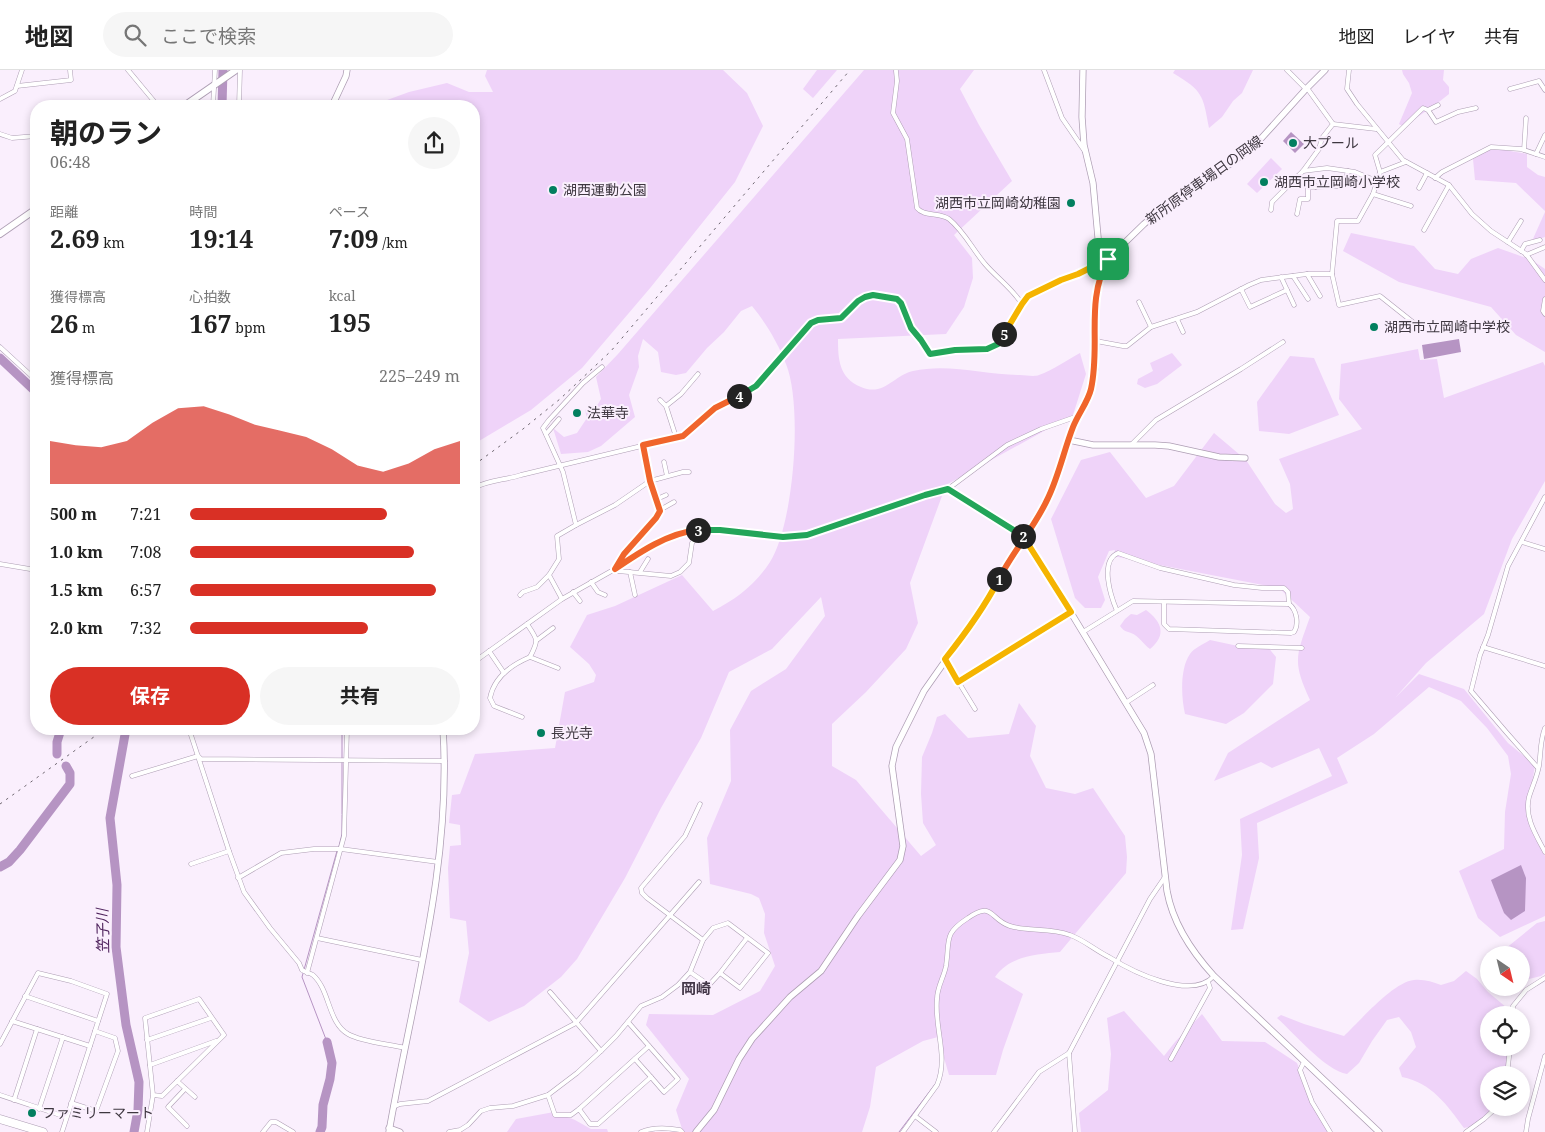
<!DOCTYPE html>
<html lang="ja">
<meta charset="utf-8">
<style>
:root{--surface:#fff;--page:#f6f6f6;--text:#222;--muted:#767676;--line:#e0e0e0;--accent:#d93025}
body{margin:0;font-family:"Noto Serif","Noto Sans JP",serif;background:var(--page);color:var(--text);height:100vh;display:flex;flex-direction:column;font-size:19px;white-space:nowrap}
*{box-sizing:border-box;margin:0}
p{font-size:16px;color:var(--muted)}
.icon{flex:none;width:28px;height:28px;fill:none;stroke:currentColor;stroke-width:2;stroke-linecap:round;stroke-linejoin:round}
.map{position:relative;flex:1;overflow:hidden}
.details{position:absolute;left:30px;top:30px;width:450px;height:635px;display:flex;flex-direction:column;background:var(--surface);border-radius:20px;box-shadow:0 2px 8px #0003}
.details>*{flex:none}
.needle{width:32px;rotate:145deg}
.fabs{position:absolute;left:1480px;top:876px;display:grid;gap:10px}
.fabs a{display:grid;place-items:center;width:50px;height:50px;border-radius:50%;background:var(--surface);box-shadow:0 2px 8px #0003;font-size:25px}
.pin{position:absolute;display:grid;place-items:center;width:42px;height:42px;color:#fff;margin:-21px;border-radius:10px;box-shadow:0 2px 8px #0006}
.km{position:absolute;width:25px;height:25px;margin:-12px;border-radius:50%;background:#222;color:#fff;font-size:14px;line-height:25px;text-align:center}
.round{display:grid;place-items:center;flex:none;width:52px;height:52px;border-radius:26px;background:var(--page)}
.overview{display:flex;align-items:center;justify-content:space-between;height:85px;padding:0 20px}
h1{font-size:28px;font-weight:700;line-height:38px}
.stats{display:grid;grid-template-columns:repeat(3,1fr);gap:8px;height:85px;padding:5px 20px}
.stats div{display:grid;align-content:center}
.stats b{font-size:25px;font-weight:700}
.stats small{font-size:14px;font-weight:400}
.stats p{font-size:14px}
.chart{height:140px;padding:10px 20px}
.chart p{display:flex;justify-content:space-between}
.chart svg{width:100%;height:90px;margin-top:5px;fill:var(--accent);opacity:.7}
.action{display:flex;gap:10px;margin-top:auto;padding:10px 20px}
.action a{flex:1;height:58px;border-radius:30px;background:var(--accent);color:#fff;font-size:20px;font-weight:700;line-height:58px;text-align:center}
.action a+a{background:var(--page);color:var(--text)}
ul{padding:0 20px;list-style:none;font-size:16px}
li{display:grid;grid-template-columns:80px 60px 1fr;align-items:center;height:38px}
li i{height:12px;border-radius:6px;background:var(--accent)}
header{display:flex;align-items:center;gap:30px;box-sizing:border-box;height:70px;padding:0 25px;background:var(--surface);border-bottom:1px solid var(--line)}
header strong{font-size:24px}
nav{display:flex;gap:28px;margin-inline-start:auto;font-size:18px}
.search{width:350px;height:45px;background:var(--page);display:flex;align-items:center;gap:12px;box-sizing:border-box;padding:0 18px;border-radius:28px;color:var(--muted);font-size:19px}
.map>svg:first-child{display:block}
.green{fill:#efd3f9}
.water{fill:#b694c3}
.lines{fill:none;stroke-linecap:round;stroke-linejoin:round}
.stream{stroke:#b694c3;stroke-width:1}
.river{stroke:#b694c3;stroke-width:9}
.street-casing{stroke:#ae9eb4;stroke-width:5}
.secondary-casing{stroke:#ae9eb4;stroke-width:7}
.primary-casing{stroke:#ae9eb4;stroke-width:8}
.highway-casing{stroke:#ae9eb4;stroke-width:9}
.street{stroke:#fff;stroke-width:4}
.secondary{stroke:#fff;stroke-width:5.5}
.primary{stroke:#fff;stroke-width:6}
.highway{stroke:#fff;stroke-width:8}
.rail{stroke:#706872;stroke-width:1;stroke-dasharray:2.5 5;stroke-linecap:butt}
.split-1-casing{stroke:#fff;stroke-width:10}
.split-2-casing{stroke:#fff;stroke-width:10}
.split-3-casing{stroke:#fff;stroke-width:10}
.split-4-casing{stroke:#fff;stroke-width:10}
.split-5-casing{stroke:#fff;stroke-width:10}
.split-6-casing{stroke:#fff;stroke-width:10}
.split-1{stroke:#f0652b;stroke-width:6}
.split-2{stroke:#f5b400;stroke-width:6}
.split-3{stroke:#22a559;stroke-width:6}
.split-4{stroke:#f0652b;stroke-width:6}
.split-5{stroke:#22a559;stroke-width:6}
.split-6{stroke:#f5b400;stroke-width:6}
.poi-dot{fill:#027f5f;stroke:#faeffd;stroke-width:2}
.labels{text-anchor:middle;stroke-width:4;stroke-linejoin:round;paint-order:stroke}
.poi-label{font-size:14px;fill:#3e3740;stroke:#faeffd;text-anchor:start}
.street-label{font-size:14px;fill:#3e3740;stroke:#faeffd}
.water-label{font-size:15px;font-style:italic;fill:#50245e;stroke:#faeffd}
.neighbourhood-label{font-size:15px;font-weight:bold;fill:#423547;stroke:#faeffd}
</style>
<header>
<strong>地図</strong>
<div class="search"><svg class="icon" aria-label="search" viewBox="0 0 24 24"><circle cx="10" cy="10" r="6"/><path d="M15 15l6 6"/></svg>ここで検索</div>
<nav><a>地図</a><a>レイヤ</a><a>共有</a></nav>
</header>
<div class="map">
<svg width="1545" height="1062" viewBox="0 0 1545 1062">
<rect width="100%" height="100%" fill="#faeffd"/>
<g class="green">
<path d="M487 0H723L747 23 763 56 735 112 651 217 582 298 531 340 474 374V36H359L361 34 379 33 409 22 447 13 469 22H493L485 6Z"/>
<path d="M817 0H837L813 28 803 19Z"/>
<path d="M864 0H974L960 19 979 55 1012 111 954 165 972 188 973 208 964 237 946 264 838 269C838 289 839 308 861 317 884 327 894 305 913 301 949 293 985 305 1020 305 1026 305 1034 307 1039 305 1053 300 1067 290 1080 283L1086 304 1073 345 946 415 910 513 918 553 906 579 866 622 832 654V696L856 710 921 786 936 775 923 753 921 724 922 687 932 663 937 647 945 644 968 668 1009 664 1019 633 1036 656 1030 686 1046 718 1075 724 1093 718 1125 766 1127 787 1126 803 1060 882C1037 884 1009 886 995 907L1023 924 1003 980 996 1005H949L938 967 923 971 876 997 870 1037 862 1062H683L676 1040 689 1009 646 955 649 944 713 945 760 921 775 896 764 863 765 844 759 828 751 824 710 814 707 768 731 711 730 660 751 621 786 599 825 546 821 527 772 579 729 602 701 668 661 738 625 808 577 889 561 907 524 936 489 952 459 932 469 883 466 851 450 848 448 798 450 776 461 775 460 755 449 753 452 725 460 724 475 684 555 678 565 622 594 612 596 605 589 594 570 577 587 545 615 536 682 505 713 541C736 529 755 515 770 492 794 454 803 336 786 294 778 273 766 253 752 236L741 241 724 262 707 278 686 303 676 305 661 302 658 282 643 269 638 286 639 297 629 325 635 347 601 376 588 382 561 384 553 358 564 367 577 363 587 348 585 340 598 334 601 329 596 307 618 284Z"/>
<path d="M1175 0H1253L1242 23 1233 31 1222 47 1209 58C1203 25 1203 21 1173 3Z"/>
<path d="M1402 0H1444L1443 10 1449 17V24C1435 36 1419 45 1404 57L1399 54 1412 23 1409 13 1403 4Z"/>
<path d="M1499 79 1527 84V97L1538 105 1545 107V141L1516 113 1475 110 1473 89 1489 80Z"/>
<path d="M1271 88 1282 99 1257 123 1247 114Z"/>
<path d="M1545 142V167L1532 171Z"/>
<path d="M1351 163 1414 176 1435 199 1458 204 1471 189 1498 178 1532 190 1545 199V282L1516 265 1491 237 1399 212 1343 181Z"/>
<path d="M1418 279 1420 290 1437 289 1444 328 1543 292 1545 296V411L1512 469 1484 544 1426 593 1395 628 1419 604 1464 619 1508 673 1535 695 1528 738 1530 754 1545 786V846L1500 867 1478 848 1459 801 1504 779 1505 742 1511 704 1508 686 1487 658 1461 631 1429 617 1374 664 1337 688 1348 713 1257 753 1259 788 1243 859 1231 860 1242 785 1240 749 1332 706 1319 678 1272 698 1261 692 1214 711 1228 683 1310 630C1292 591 1296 586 1310 547L1279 518 1113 486 1115 480 1109 481 1098 507 1105 530 1101 538H1085L1075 528 1051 449 1081 390 1110 382 1146 428 1174 416 1214 363 1246 390 1275 434 1286 443 1293 439 1290 414 1279 389 1362 359 1339 329 1341 294Z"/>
<path d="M1172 283 1182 295 1157 314 1145 318 1137 314 1138 309 1153 301 1150 293Z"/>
<path d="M1290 286 1314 288 1339 345 1289 364 1259 361 1257 332Z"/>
<path d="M1146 540C1162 552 1167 565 1150 579 1143 574 1139 566 1131 563 1125 561 1124 561 1120 556L1125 549 1131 544 1137 545Z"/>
<path d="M1210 570 1238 576H1267L1276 587 1273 614 1244 643 1226 654 1185 644C1181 627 1180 598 1190 584 1194 578 1204 574 1210 570Z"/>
<path d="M1545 851V903L1541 906 1521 911V885H1500V883L1537 853Z"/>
<path d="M1466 901 1477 909 1488 922 1513 943V945H1489V978H1510L1507 1005H1489V1038H1494L1474 1056 1464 1058C1447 1035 1432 1013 1402 1007L1399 998 1416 977 1411 962 1399 947 1387 950 1372 971 1359 993 1347 1004C1326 1001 1294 963 1277 948L1281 945 1304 954 1344 966C1360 951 1393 912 1414 910 1424 909 1432 912 1441 915L1454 911Z"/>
<path d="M1124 941 1164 986 1175 972 1202 944 1222 971 1265 972 1297 993 1312 1032 1330 1062H1081L1079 1043 1108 1020 1111 984 1107 948Z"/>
<path d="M554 1042 575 1050 591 1059H607L608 1062H507L516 1049Z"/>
</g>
<g class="water">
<path d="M1291 62 1304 74 1295 83 1283 71Z"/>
<path d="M1459 269 1461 282 1424 289 1422 275Z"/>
<path d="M1521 795 1526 808 1525 841 1511 850 1504 843 1491 810Z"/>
</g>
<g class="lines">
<g class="stream">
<path d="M342 688V659"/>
<path d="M342 744V692"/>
<path d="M339 776 342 764V745"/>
<path d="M327 972 302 907 337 781"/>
<path d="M899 1062 936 1013"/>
</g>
<g class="river">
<path d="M222 36 223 0"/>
<path d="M0 288 36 322"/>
<path d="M126 659 110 748 117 815 116 877 126 955 139 1012 138 1040 134 1062"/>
<path d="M57 684V672L61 659"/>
<path d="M0 797 9 792 20 780 70 714V703L66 696"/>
<path d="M320 1062 322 1057 323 1035 330 1009 332 993 327 972"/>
</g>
<g class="street-casing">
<g id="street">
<path d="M128 0 158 36"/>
<path d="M1044 0 1062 48 1084 80"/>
<path d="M1287 0 1306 19"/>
<path d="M1349 0 1347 19 1357 34 1403 90 1449 115 1472 144 1491 161 1526 184 1545 210"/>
<path d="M896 1 897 11 893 43 907 69 917 138C924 147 940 142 949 149 964 161 973 180 985 194 997 208 1012 218 1022 234"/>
<path d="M17 16 71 10 70 0"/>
<path d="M1510 19 1539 11 1545 20"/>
<path d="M0 29 15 21 22 0"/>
<path d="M213 36 215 0"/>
<path d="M239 36 240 0"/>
<path d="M1428 40 1438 35"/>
<path d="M1333 54 1376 59"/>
<path d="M0 64 12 68 36 66"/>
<path d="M1524 80 1526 48"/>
<path d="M1536 84 1545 65"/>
<path d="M1303 101 1319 79 1322 68 1333 54 1307 18"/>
<path d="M1380 102 1375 85 1423 38 1428 40 1436 52 1458 42 1476 38"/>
<path d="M1298 106C1304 111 1311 110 1316 117"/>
<path d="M1435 108 1442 102 1491 77 1521 79 1545 87"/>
<path d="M1419 118 1427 103"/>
<path d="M1373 124 1411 136"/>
<path d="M1271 140 1272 132 1303 101 1327 98 1355 102 1377 111"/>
<path d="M1297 144 1300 129H1308V117L1342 116 1345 112 1348 101"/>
<path d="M1424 160 1449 115"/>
<path d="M1508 172 1521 151"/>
<path d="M1521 181 1525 174 1540 170"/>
<path d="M1526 185 1545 177"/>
<path d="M1307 204H1332L1339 235 1380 226 1419 257"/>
<path d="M1332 204 1337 151H1358L1373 124 1380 102 1406 92"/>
<path d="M1293 206 1308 229"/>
<path d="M1281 207 1294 235"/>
<path d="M1241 219 1250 237 1287 220"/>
<path d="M1545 229 1543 241 1545 244"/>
<path d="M1139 232 1151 257"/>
<path d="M1177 249 1183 262"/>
<path d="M1096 271 1123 276H1127L1151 257 1197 242 1249 215 1261 210 1307 204 1320 226"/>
<path d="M0 277 36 310"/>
<path d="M660 330 666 336"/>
<path d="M546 364 559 349"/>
<path d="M676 367 666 336 681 324 698 304"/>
<path d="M1132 374 1156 350 1241 299 1283 272"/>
<path d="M664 392 667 406"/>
<path d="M474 418C488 410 506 410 521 405L683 366 715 338 749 321 756 316 811 253 819 250 841 248 858 231 865 227 883 226 897 229 901 233 911 258 921 270 930 284 955 280 987 279 997 274 1024 231 1028 227C1054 212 1081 203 1107 190"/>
<path d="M657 429 666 425"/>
<path d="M660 440 674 432"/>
<path d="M576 455 563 402 543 358 549 350 583 313 602 297"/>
<path d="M1522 472 1545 479"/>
<path d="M0 494 36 500"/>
<path d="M616 497 624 484 656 448 660 441 650 411 643 375"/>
<path d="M615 499 618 501 671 506 680 502 689 493 692 473 702 460"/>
<path d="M630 502 635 525"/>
<path d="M640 502 648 489"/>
<path d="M591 512 598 522 605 525"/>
<path d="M573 522 580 531"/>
<path d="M520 525 523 522 537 517 549 505"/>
<path d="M562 529 549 505 559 489 557 466 576 455 615 435 650 411 683 402H689"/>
<path d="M1164 532V554L1169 559 1291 563 1294 562C1299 554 1297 540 1289 534"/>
<path d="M527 554C538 570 539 570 530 587L558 598"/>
<path d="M1083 562 1133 531 1289 534 1288 522 1284 518H1262L1234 515 1160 498 1118 483C1099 491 1111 527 1117 541"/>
<path d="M537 570 553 558"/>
<path d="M1238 576 1302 578"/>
<path d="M1483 577 1545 596"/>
<path d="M489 581 504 603"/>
<path d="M945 590 975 639"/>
<path d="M474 592 562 529 615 499 643 480 665 470 689 461 702 460H720L783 467 807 465 925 425 948 419 1007 375 1041 359 1078 346"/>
<path d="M958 612 1071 542"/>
<path d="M1127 632 1153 615"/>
<path d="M522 647 494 636 490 628C494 607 511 595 530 587"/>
<path d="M1545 658C1540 670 1541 683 1539 696 1537 707 1532 717 1529 727 1524 747 1536 765 1545 782"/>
<path d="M189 659 229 781 244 822 270 858 299 893 302 900C305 902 310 903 313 905 330 920 328 953 348 964 362 972 389 974 405 978"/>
<path d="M1538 698 1507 663 1471 621 1480 585 1488 565 1508 496 1545 427"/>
<path d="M132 706 198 686 201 689 445 691"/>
<path d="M700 734 685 766 641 818 642 823 647 828 703 870"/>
<path d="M191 794 229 781"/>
<path d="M238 808 281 783 314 779H341L438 792"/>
<path d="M317 868 422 890"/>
<path d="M307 903 344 766 347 659"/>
<path d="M720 903 747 868"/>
<path d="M550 922 601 981"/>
<path d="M25 926 98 951"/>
<path d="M1513 945V936L1526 920 1545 908"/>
<path d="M12 951 90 976"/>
<path d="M147 970 211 948"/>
<path d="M0 974 38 903 71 911 107 924 62 1062"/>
<path d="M635 989 651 1007"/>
<path d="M1171 989 1210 918 1208 912"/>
<path d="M1304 992 1300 1000 1312 1032 1330 1062"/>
<path d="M150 995 216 971"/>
<path d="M1507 1005 1510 978"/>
<path d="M177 1011 195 1027"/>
<path d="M185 1019 168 1037 187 1056"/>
<path d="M0 1025 66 1047"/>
<path d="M548 1025 555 1045H571L579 1039 590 1054H598L651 1007 664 1022 678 1009 628 952"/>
<path d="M14 1030 37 959"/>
<path d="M71 1033 96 1041 118 981 115 968 95 961"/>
<path d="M393 1037 400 1034 428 1031 576 953 699 812"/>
<path d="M39 1039 63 967"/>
<path d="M579 1039 649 976"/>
<path d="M915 1046 936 1062"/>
<path d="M147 1062 153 1025 145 948 199 929 224 965 162 1026 153 1025"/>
<path d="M263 1062 271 1052H276L293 1062"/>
<path d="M449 1062 460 1060 468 1055 481 1041 490 1038 513 1036 548 1025 577 1003 601 981 616 966 641 936 662 927 678 915 690 902 703 870 713 858 728 853 768 883 740 918 720 903 709 915 690 902"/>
<path d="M641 1062C653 1057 668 1058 680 1060L682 1062"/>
<path d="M903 1062 937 1015C949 987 934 958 937 929 937 917 944 907 946 896 950 870 943 864 968 848 993 830 990 850 1010 856 1029 862 1050 857 1070 865 1084 870 1095 880 1109 887 1133 902 1191 931 1214 906"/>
<path d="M994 1062 1039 1002 1069 983"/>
<path d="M1075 1062 1069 983 1150 829 1165 807"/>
<path d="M1466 1062 1484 1049 1496 1038"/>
<path d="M1526 1062 1528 1049 1545 986"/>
</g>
</g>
<g class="secondary-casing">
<g id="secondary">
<path d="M1083 0 1082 47 1084 75 1093 113 1099 178 1108 189"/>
<path d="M332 36 346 6 347 0"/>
<path d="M1069 370 1093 375H1155L1169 376 1219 387 1245 388"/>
<path d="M948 419 1025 467 1144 663 1151 684 1167 821C1173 854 1192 882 1214 906L1379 1062"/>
<path d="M389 1058 400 1062"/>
<path d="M389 1062C412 929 452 795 443 659"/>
<path d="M696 1062 714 1040 739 989 752 969 790 927 821 901 858 846 900 790 903 776 892 696 896 677 924 621 988 530 1003 501 1049 427 1072 359 1090 322 1095 299 1096 271 1094 249 1096 224 1102 201 1108 189 1144 154 1162 139 1230 94 1257 73 1306 19 1325 0"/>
</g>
</g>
<g class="primary-casing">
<g id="primary">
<path d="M184 36 236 0"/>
<path d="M0 164 36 139"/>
</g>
</g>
<g class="highway-casing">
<path id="highway" d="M0 1049 43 1062"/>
</g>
<use href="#street" class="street"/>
<use href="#secondary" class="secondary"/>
<use href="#primary" class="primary"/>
<use href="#highway" class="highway"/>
<g class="rail">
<path d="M474 395 523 359 560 329 611 281 850 0"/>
<path d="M0 734 105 659"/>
</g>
</g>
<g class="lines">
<g class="split-1-casing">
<path id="split-1" d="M999 509C1013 481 1035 457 1048 428 1059 405 1064 380 1073 357 1078 344 1088 332 1091 319 1101 274 1085 232 1108 189"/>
</g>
<g class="split-2-casing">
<path id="split-2" d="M999 509C984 538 965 564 945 589L958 612 1071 542 1023 466"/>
</g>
<g class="split-3-casing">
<path id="split-3" d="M698 460H720L783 467 807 465 925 425 948 419 1023 466"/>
</g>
<g class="split-4-casing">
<path id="split-4" d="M698 460C668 463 640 482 615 499L624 484 656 448 660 441 650 411 643 375 683 366 715 338 739 326"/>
</g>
<g class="split-5-casing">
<path id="split-5" d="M739 326 756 316 811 253 818 250 841 248 858 231 865 227 873 225 897 229 901 233 911 258 921 270 930 284 955 280 987 279 998 274 1004 264"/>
</g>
<g class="split-6-casing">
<path id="split-6" d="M1004 264 1022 234 1028 226 1061 210 1078 204 1108 189"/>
</g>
<use href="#split-1" class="split-1"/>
<use href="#split-2" class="split-2"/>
<use href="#split-3" class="split-3"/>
<use href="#split-4" class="split-4"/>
<use href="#split-5" class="split-5"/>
<use href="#split-6" class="split-6"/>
</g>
<g class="poi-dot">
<circle cx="1293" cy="73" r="5"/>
<circle cx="1264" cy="112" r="5"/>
<circle cx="553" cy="120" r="5"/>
<circle cx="1071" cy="133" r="5"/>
<circle cx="1374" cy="257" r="5"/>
<circle cx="577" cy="343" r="5"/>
<circle cx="541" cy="663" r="5"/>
<circle cx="32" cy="1043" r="5"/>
</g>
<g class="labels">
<g class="poi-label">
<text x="1303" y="78">大プール</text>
<text x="1274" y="117">湖西市立岡崎小学校</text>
<text x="563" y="125">湖西運動公園</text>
<text x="1061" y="138" text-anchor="end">湖西市立岡崎幼稚園</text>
<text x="1384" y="262">湖西市立岡崎中学校</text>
<text x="587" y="348">法華寺</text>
<text x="551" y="668">長光寺</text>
<text x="42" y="1048">ファミリーマート</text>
</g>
<g class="street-label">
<text transform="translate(1204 110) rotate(-36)" y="5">新所原停車場日の岡線</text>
</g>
<g class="water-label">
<text transform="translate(103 861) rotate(-91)" y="5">笠子川</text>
</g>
<g class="neighbourhood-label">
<text x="696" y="924">岡崎</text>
</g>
</g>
</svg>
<div class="fabs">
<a><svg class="needle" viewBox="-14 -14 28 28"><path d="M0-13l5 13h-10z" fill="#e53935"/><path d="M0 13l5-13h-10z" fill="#767676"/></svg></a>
<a><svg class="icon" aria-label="locate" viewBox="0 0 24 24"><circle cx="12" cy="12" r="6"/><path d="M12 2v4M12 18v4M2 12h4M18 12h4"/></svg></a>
<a><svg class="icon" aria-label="layers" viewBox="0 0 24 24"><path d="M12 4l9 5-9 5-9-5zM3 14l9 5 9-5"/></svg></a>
</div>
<div class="pin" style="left:1108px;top:189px;background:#1e9e55"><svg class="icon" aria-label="arrive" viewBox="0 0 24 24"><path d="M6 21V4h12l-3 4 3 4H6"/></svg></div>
<b class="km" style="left:999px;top:509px">1</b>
<b class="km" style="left:1023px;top:466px">2</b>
<b class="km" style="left:698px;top:460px">3</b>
<b class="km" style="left:739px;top:326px">4</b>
<b class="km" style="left:1004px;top:264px">5</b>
<section class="details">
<div class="overview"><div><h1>朝のラン</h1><p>06:48</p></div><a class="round"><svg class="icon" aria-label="share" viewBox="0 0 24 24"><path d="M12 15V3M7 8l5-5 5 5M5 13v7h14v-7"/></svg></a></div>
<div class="stats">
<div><p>距離</p><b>2.69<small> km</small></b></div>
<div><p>時間</p><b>19:14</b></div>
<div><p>ペース</p><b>7:09<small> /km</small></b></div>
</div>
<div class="stats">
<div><p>獲得標高</p><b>26<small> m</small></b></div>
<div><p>心拍数</p><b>167<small> bpm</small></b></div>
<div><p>kcal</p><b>195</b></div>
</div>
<div class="chart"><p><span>獲得標高</span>225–249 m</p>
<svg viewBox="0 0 160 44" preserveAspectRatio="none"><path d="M0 44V23L10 25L20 26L30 23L40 14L50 7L60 6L70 10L80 15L90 18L100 21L110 27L120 35L130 38L140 34L150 27L160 23V44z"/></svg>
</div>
<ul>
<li><b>500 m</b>7:21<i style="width:73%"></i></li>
<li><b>1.0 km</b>7:08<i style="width:83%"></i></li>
<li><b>1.5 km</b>6:57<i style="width:91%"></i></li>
<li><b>2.0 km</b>7:32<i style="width:66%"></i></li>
</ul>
<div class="action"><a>保存</a><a>共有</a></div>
</section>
</div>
